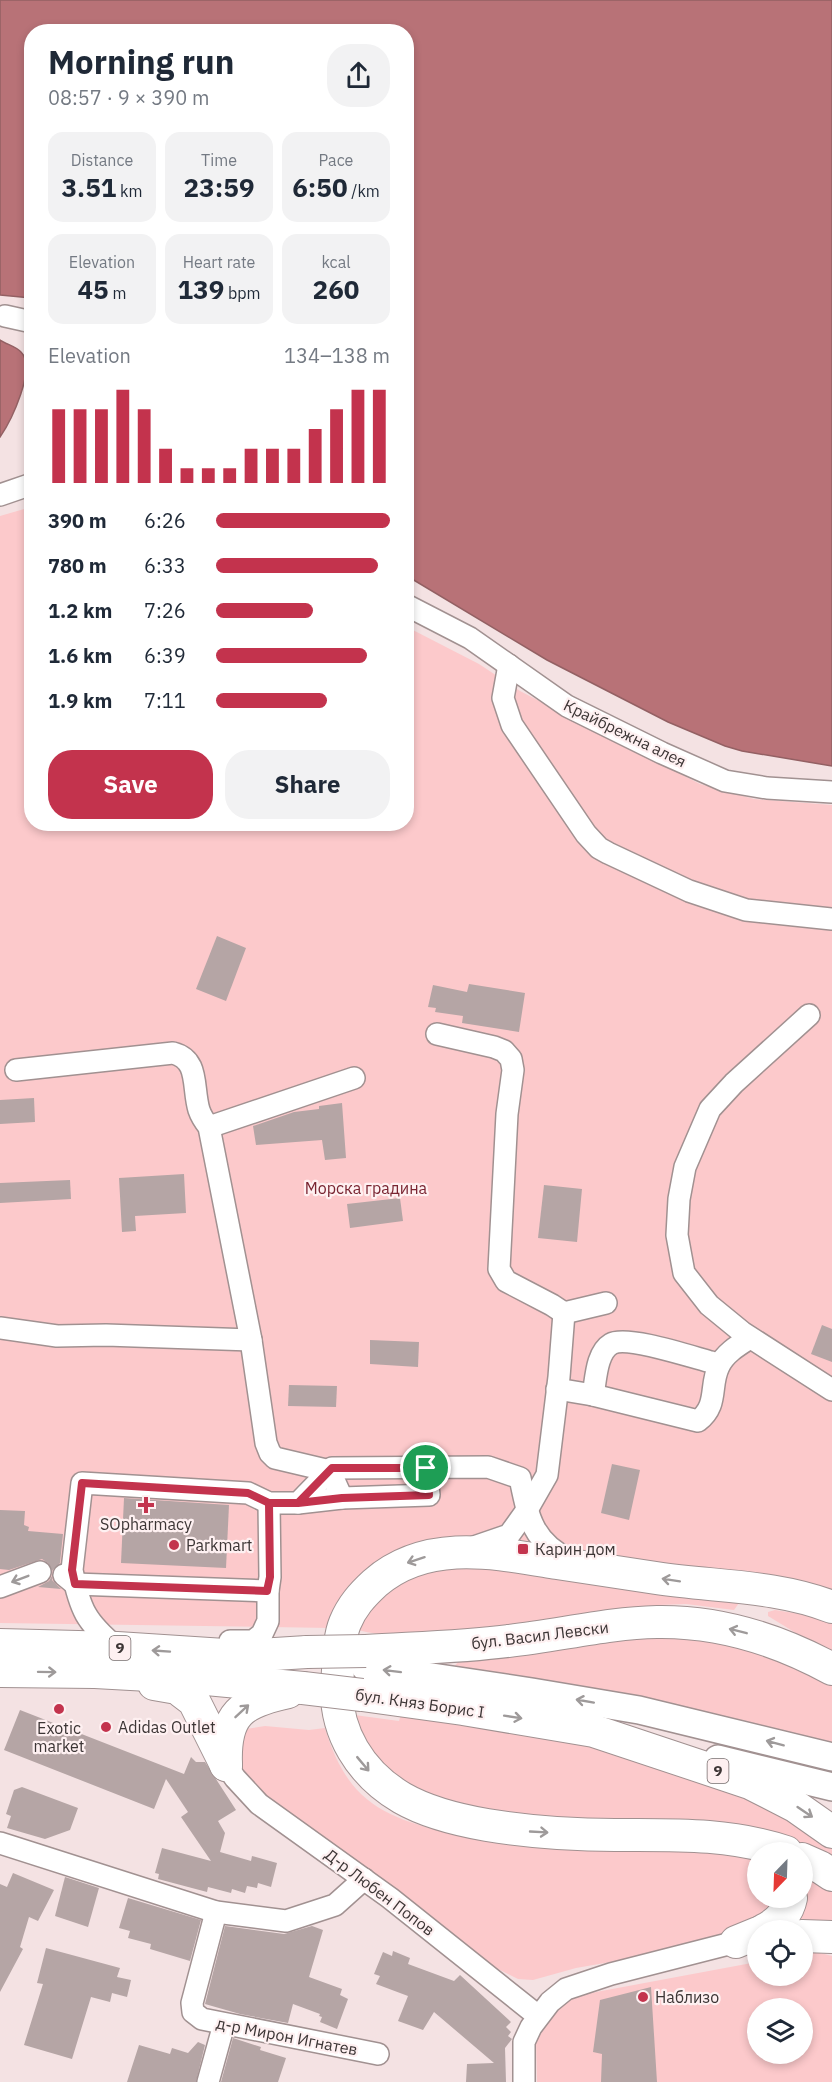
<!DOCTYPE html>
<meta charset="utf-8">
<style>
:root{--surface:#fff;--page:#f2f2f3;--text:#1f2937;--muted:#747a83;--accent:#c3334d}
body{margin:0;font-family:"IBM Plex Sans",sans-serif;background:var(--page);color:var(--text);height:100vh;display:flex;flex-direction:column;font-size:22px;white-space:nowrap}
*{box-sizing:border-box;margin:0}
p{font-size:20px;color:var(--muted)}
.icon{flex:none;width:33px;height:33px;fill:none;stroke:currentColor;stroke-width:2;stroke-linecap:round;stroke-linejoin:round}
.map{position:relative;flex:1;overflow:hidden}
.drawer{position:absolute;left:24px;top:24px;width:390px;height:807px;display:flex;flex-direction:column;background:var(--surface);border-radius:24px;box-shadow:0 3px 9px #0003}
.drawer>*{flex:none}
.needle{width:39px;rotate:203deg}
.fabs{position:absolute;left:747px;top:1842px;display:grid;gap:12px}
.fabs a{display:grid;place-items:center;width:66px;height:66px;border-radius:50%;background:var(--surface);box-shadow:0 3px 9px #0003;font-size:30px}
.pin{position:absolute;display:grid;place-items:center;width:51px;height:51px;color:#fff;margin:-26px;border:3px solid #fff;border-radius:50%;box-shadow:0 2px 6px #0007}
.round{display:grid;place-items:center;flex:none;width:63px;height:63px;border-radius:24px;background:var(--page)}
.summary{display:flex;align-items:center;justify-content:space-between;height:102px;padding:0 24px}
h1{font-size:33px;font-weight:700;line-height:45px}
.metrics{display:grid;grid-template-columns:repeat(3,1fr);gap:9px;height:102px;padding:6px 24px}
.metrics div{display:grid;align-content:center;border-radius:15px;background:var(--page);text-align:center}
.metrics b{font-size:26px;font-weight:700}
.metrics small{font-size:16px;font-weight:400}
.metrics p{font-size:16px}
.chart{height:168px;padding:12px 24px}
.chart p{display:flex;justify-content:space-between}
.chart svg{width:100%;height:108px;margin-top:6px;stroke:var(--accent);stroke-width:6}
.cta{display:flex;gap:12px;margin-top:auto;padding:12px 24px}
.cta a{flex:1;height:69px;border-radius:24px;background:var(--accent);color:#fff;font-size:24px;font-weight:700;line-height:69px;text-align:center}
.cta a+a{background:var(--page);color:var(--text)}
ul{padding:0 24px;list-style:none;font-size:20px}
li{display:grid;grid-template-columns:96px 72px 1fr;align-items:center;height:45px}
li i{height:15px;border-radius:8px;background:var(--accent)}
.map>svg:first-child{display:block}
.green{fill:#fcc9cb;fill-rule:evenodd}
.water{fill:#b87277;stroke:#936063;stroke-width:1.5}
.building{fill:#b5a5a5}
.lines{fill:none;stroke-linecap:round;stroke-linejoin:round}
.minor-casing{stroke:#a19191;stroke-width:24}
.major-casing{stroke:#a19191;stroke-width:30}
.highway-casing{stroke:#a19191;stroke-width:34}
.minor{stroke:#fff;stroke-width:21}
.major{stroke:#fff;stroke-width:27}
.highway{stroke:#fff;stroke-width:32}
.highway-bridge-casing{stroke:#a19191;stroke-width:34;stroke-linecap:butt}
.highway-bridge{stroke:#fff;stroke-width:32}
.oneway{stroke:#9e9a9a}
.route-casing{stroke:#fff;stroke-width:12}
.route{stroke:#c3334d;stroke-width:8}
.poi-dot{fill:#c3334d;stroke:#fef0f1;stroke-width:2}
.labels{text-anchor:middle;stroke-width:4.5;stroke-linejoin:round;paint-order:stroke}
.shield{fill:#fef0f1;stroke:#766d6d;stroke-width:1.5}
.shield-label{font-size:15px;font-weight:bold;fill:#3c3535}
.street-label{font-size:16px;fill:#3c3535;stroke:#fef0f1}
.park-label{font-size:16px;fill:#792431;stroke:#fef0f1}
.poi-label{font-size:16px;fill:#3c3535;stroke:#fef0f1;text-anchor:start}
</style>
<div class="map">
<svg width="832" height="2082" viewBox="0 0 832 2082">
<rect width="100%" height="100%" fill="#f4e2e3"/>
<g class="green">
<path d="M31 507 32 824H406L407 627 479 664 520 691 700 784 754 799 832 805V1594L458 1543 331 1628 0 1623V516Z"/>
<path d="M457 1561 737 1600 739 1603 734 1610 686 1604 658 1605C587 1614 516 1626 444 1632 415 1634 386 1638 358 1630L357 1616 390 1580Z"/>
<path d="M775 1610 806 1615 832 1623V1655L768 1616V1612Z"/>
<path d="M673 1635 734 1642 832 1683V1743L453 1668 459 1661 642 1637Z"/>
<path d="M347 1714 399 1721 401 1714 631 1754 708 1776 832 1844V1863L549 1826 392 1787Z"/>
<path d="M265 1726 309 1730 325 1728C347 1802 384 1818 454 1834L758 1852V1898H780L766 1922 674 1951 576 1968 533 1980 518 1979 496 1968 252 1787 238 1773 235 1742 246 1729Z"/>
<path d="M803 1867 832 1882V1931L797 1929 796 1904 802 1898Z"/>
<path d="M813 1951 832 1956V2082H537L536 2040 564 1998 757 1962 758 1976H802L803 1953ZM758 2008H802V2054H758Z"/>
</g>
<g class="water">
<path d="M0 0H832V766L742 751 725 746 668 722 547 660 407 576 406 32H32L31 298 0 295Z"/>
<path d="M0 340C6 344 17 347 21 352 37 368 11 421 0 437Z"/>
</g>
<g class="building">
<path d="M217 936 246 948 226 1001 196 989Z"/>
<path d="M469 984 525 993 519 1032 462 1023 463 1016 435 1012 436 1008 428 1007 433 985 467 992Z"/>
<path d="M34 1098 35 1122 0 1124V1100Z"/>
<path d="M342 1103 346 1158 325 1160 322 1140 256 1145 253 1126 294 1112 319 1109V1106Z"/>
<path d="M184 1174 186 1213 135 1216 136 1231 122 1232 119 1178Z"/>
<path d="M70 1180 71 1199 0 1203V1183Z"/>
<path d="M544 1185 582 1189 577 1242 538 1238Z"/>
<path d="M400 1198 403 1221 350 1228 347 1204Z"/>
<path d="M822 1325 832 1329V1362L811 1354Z"/>
<path d="M370 1340 419 1342 418 1367 370 1364Z"/>
<path d="M289 1385 337 1386 336 1407 288 1406Z"/>
<path d="M612 1464 640 1470 629 1520 601 1513Z"/>
<path d="M124 1498 229 1505 226 1568 121 1563Z"/>
<path d="M0 1510 25 1511 24 1525 29 1527 28 1531 63 1534 60 1563 52 1571 48 1563 42 1559 9 1570 0 1569Z"/>
<path d="M52 1576V1580L61 1589 38 1587 49 1581Z"/>
<path d="M20 1710 184 1774 191 1757 196 1762H205L236 1810 218 1821 225 1833 220 1852 251 1861 252 1856 277 1863 271 1887 258 1883 257 1888 247 1886 245 1893 232 1889 231 1893 208 1887 207 1892 158 1879 159 1874 155 1873 162 1848 211 1861 181 1817 188 1812 166 1779 154 1809 4 1750Z"/>
<path d="M22 1787 78 1808 70 1830 45 1839 7 1828 11 1816 6 1814 14 1790Z"/>
<path d="M13 1873 54 1890 38 1921 29 1917 20 1947 23 1949 0 1992V1884L7 1887Z"/>
<path d="M65 1877 99 1888 88 1927 55 1916Z"/>
<path d="M128 1898 201 1920 190 1961 150 1949 151 1944 128 1938 130 1931 119 1928Z"/>
<path d="M225 1926 284 1934 312 1926 323 1930 309 1977 342 1989 340 1995 348 1999 337 2029 320 2022 322 2017 319 2016 320 2014 293 2004 288 2023 240 2014 205 2004Z"/>
<path d="M46 1948 120 1968 117 1977 131 1980 127 1997 112 1993 110 2002 91 1997 72 2059 24 2045 43 1984 37 1983Z"/>
<path d="M393 1951 410 1958 408 1964 454 1981 460 1975 511 2022 506 2027 511 2032 508 2036 512 2039 505 2048 506 2082H466L467 2064 494 2063 434 2012 423 2030 398 2021 408 1996 376 1984 380 1976 374 1974 383 1952 392 1956Z"/>
<path d="M651 1987 657 2082H601L602 2054 593 2052 600 2000Z"/>
<path d="M233 2038 261 2047 260 2050 286 2058 278 2082H221Z"/>
<path d="M198 2042 205 2045 196 2082H127L139 2045 170 2054 172 2048 188 2053Z"/>
</g>
<g class="lines">
<g class="minor-casing">
<g id="minor">
<path d="M5 316 32 322"/>
<path d="M0 495 32 484"/>
<path d="M406 605 470 638 567 706 662 753 725 781 767 788 832 792"/>
<path d="M509 665 503 698 512 725 586 834 599 848 608 853 689 891 746 910 832 919"/>
<path d="M809 1015 734 1083 710 1109 685 1167 679 1199 677 1235 684 1273 709 1305 742 1332 832 1390"/>
<path d="M437 1034 494 1047 504 1051 511 1059 513 1070 507 1114 499 1269 506 1281 552 1305 564 1313"/>
<path d="M16 1070 173 1053C200 1060 192 1087 199 1110 201 1116 205 1122 209 1127L251 1340 266 1443 270 1453 275 1458 330 1471 342 1498"/>
<path d="M209 1127 354 1078"/>
<path d="M0 1328 57 1336 106 1335 251 1340"/>
<path d="M557 1389 593 1395 698 1421C719 1405 709 1386 719 1366 725 1353 739 1345 750 1338"/>
<path d="M593 1395C596 1380 596 1353 611 1344 626 1335 692 1357 711 1362L718 1367"/>
<path d="M298 1503 342 1498 429 1495 426 1469"/>
<path d="M471 1548 509 1535 527 1510 547 1475 559 1377 564 1313 606 1303"/>
<path d="M64 1575 75 1584 268 1591"/>
<path d="M0 1587 40 1572"/>
<path d="M230 1641H253L262 1634 268 1621V1591L270 1577 269 1503"/>
<path d="M117 1648C86 1622 80 1610 72 1570L82 1483 248 1493 269 1503H298L332 1468 488 1467 520 1478C528 1516 532 1542 570 1560"/>
<path d="M226 1765 235 1778 259 1804 390 1898 538 2016"/>
<path d="M0 1843 216 1912 286 1921 335 1905 364 1879"/>
<path d="M216 1912 192 2003 193 2012 202 2019 378 2054"/>
<path d="M208 2082 224 2024"/>
<path d="M524 2082V2042L531 2027 550 2002 566 1989 611 1974 736 1942"/>
</g>
</g>
<g class="major-casing">
<g id="major">
<path d="M365 1667 532 1692 639 1710 832 1757"/>
<path d="M718 1759 832 1787"/>
</g>
</g>
<g class="highway-casing">
<g id="highway">
<path d="M0 1645 117 1648 240 1656 307 1652"/>
<path d="M366 1651C413 1648 461 1647 508 1641 557 1636 607 1623 657 1622 720 1621 777 1639 832 1669"/>
<path d="M0 1671 95 1672 185 1677 303 1688"/>
<path d="M154 1684 177 1688 194 1701 226 1765"/>
<path d="M362 1695 463 1709 594 1731 750 1783 795 1806 832 1832"/>
<path d="M226 1765C224 1714 241 1702 288 1692"/>
<path d="M786 1852C730 1833 673 1835 615 1835 572 1835 530 1832 487 1825 458 1820 428 1813 402 1798 361 1774 334 1732 337 1683 339 1665 338 1640 345 1623 352 1606 362 1595 375 1583 427 1538 495 1553 557 1563 590 1568 623 1573 656 1578 715 1587 776 1585 832 1607"/>
<path d="M802 1859 820 1867 832 1875"/>
<path d="M764 1930C778 1923 788 1913 791 1898"/>
<path d="M802 1936 832 1937"/>
<path d="M736 1942 758 1933"/>
</g>
</g>
<use href="#minor" class="minor"/>
<use href="#major" class="major"/>
<use href="#highway" class="highway"/>
<g class="highway-bridge-casing">
<g id="highway-bridge">
<path d="M307 1652 366 1651"/>
<path d="M303 1688 362 1695"/>
</g>
</g>
<use href="#highway-bridge" class="highway-bridge"/>
</g>
<defs><path id="oneway-shaft" d="M-6 0H5M1.5-3L5.5 0L1.5 3" fill="none" stroke-width="1.6" stroke-linecap="round" stroke-linejoin="round" transform="scale(1.5)"/></defs>
<g class="oneway">
<use href="#oneway-shaft" transform="translate(416 1560) rotate(162)"/>
<use href="#oneway-shaft" transform="translate(20 1579) rotate(159)"/>
<use href="#oneway-shaft" transform="translate(671 1580) rotate(-171)"/>
<use href="#oneway-shaft" transform="translate(738 1631) rotate(-166)"/>
<use href="#oneway-shaft" transform="translate(161 1651) rotate(-176)"/>
<use href="#oneway-shaft" transform="translate(392 1671) rotate(-173)"/>
<use href="#oneway-shaft" transform="translate(47 1672) rotate(1)"/>
<use href="#oneway-shaft" transform="translate(585 1701) rotate(-170)"/>
<use href="#oneway-shaft" transform="translate(242 1711) rotate(-43)"/>
<use href="#oneway-shaft" transform="translate(513 1717) rotate(9)"/>
<use href="#oneway-shaft" transform="translate(775 1743) rotate(-165)"/>
<use href="#oneway-shaft" transform="translate(363 1764) rotate(50)"/>
<use href="#oneway-shaft" transform="translate(805 1812) rotate(34)"/>
<use href="#oneway-shaft" transform="translate(539 1832) rotate(3)"/>
</g>
<g class="lines">
<g class="route-casing">
<path id="route" d="M426 1468H332L298 1503H269L248 1493 82 1483 72 1570 75 1584 267 1591 270 1577 269 1503H298L342 1498 429 1495 426 1468"/>
</g>
<use href="#route" class="route"/>
</g>
<g class="poi-dot">
<path d="M143 1496h6v6h6v6h-6v6h-6v-6h-6v-6h6z"/>
<circle cx="174" cy="1545" r="6"/>
<rect x="517" y="1543" width="12" height="12" rx="3"/>
<circle cx="59" cy="1709" r="6"/>
<circle cx="106" cy="1727" r="6"/>
<circle cx="643" cy="1997" r="6"/>
</g>
<g class="labels">
<g class="shield">
<rect x="109.5" y="1636" width="21" height="24" rx="4.5"/>
<rect x="707.5" y="1759" width="21" height="24" rx="4.5"/>
</g>
<g class="shield-label">
<text x="120" y="1653">9</text>
<text x="718" y="1776">9</text>
</g>
<g class="street-label">
<text transform="translate(625 733) rotate(26)" y="6">Крайбрежна алея</text>
<text transform="translate(540 1635) rotate(-7)" y="6">бул. Васил Левски</text>
<text transform="translate(420 1703) rotate(8)" y="6">бул. Княз Борис I</text>
<text transform="translate(380 1892) rotate(37)" y="6">Д-р Любен Попов</text>
<text transform="translate(287 2036) rotate(11)" y="6">д-р Мирон Игнатев</text>
</g>
<g class="park-label">
<text x="366" y="1194">Морска градина</text>
</g>
<g class="poi-label">
<text x="146" y="1530" text-anchor="middle">SOpharmacy</text>
<text x="186" y="1551">Parkmart</text>
<text x="535" y="1555">Карин дом</text>
<text x="118" y="1733">Adidas Outlet</text>
<text x="59" y="1734" text-anchor="middle">Exotic<tspan x="59" dy="18">market</tspan></text>
<text x="655" y="2003">Наблизо</text>
</g>
</g>
</svg>
<div class="fabs">
<a><svg class="needle" viewBox="-14 -14 28 28"><path d="M0-13l5 13h-10z" fill="#e53935"/><path d="M0 13l5-13h-10z" fill="#747a83"/></svg></a>
<a><svg class="icon" aria-label="locate" viewBox="0 0 24 24"><circle cx="12" cy="12" r="6"/><path d="M12 2v4M12 18v4M2 12h4M18 12h4"/></svg></a>
<a><svg class="icon" aria-label="layers" viewBox="0 0 24 24"><path d="M12 4l9 5-9 5-9-5zM3 14l9 5 9-5"/></svg></a>
</div>
<div class="pin" style="left:426px;top:1468px;background:#1e9e55"><svg class="icon" aria-label="arrive" viewBox="0 0 24 24"><path d="M6 21V4h12l-3 4 3 4H6"/></svg></div>
<section class="drawer">
<div class="summary"><div><h1>Morning run</h1><p>08:57 · 9 × 390 m</p></div><a class="round"><svg class="icon" aria-label="share" viewBox="0 0 24 24"><path d="M12 15V3M7 8l5-5 5 5M5 13v7h14v-7"/></svg></a></div>
<div class="metrics">
<div><p>Distance</p><b>3.51<small> km</small></b></div>
<div><p>Time</p><b>23:59</b></div>
<div><p>Pace</p><b>6:50<small> /km</small></b></div>
</div>
<div class="metrics">
<div><p>Elevation</p><b>45<small> m</small></b></div>
<div><p>Heart rate</p><b>139<small> bpm</small></b></div>
<div><p>kcal</p><b>260</b></div>
</div>
<div class="chart"><p><span>Elevation</span>134–138 m</p>
<svg viewBox="0 0 160 44" preserveAspectRatio="none"><path d="M5 44V14M15 44V14M25 44V14M35 44V6M45 44V14M55 44V30M65 44V38M75 44V38M85 44V38M95 44V30M105 44V30M115 44V30M125 44V22M135 44V14M145 44V6M155 44V6"/></svg>
</div>
<ul>
<li><b>390 m</b>6:26<i style="width:100%"></i></li>
<li><b>780 m</b>6:33<i style="width:93%"></i></li>
<li><b>1.2 km</b>7:26<i style="width:56%"></i></li>
<li><b>1.6 km</b>6:39<i style="width:87%"></i></li>
<li><b>1.9 km</b>7:11<i style="width:64%"></i></li>
</ul>
<div class="cta"><a>Save</a><a>Share</a></div>
</section>
</div>
